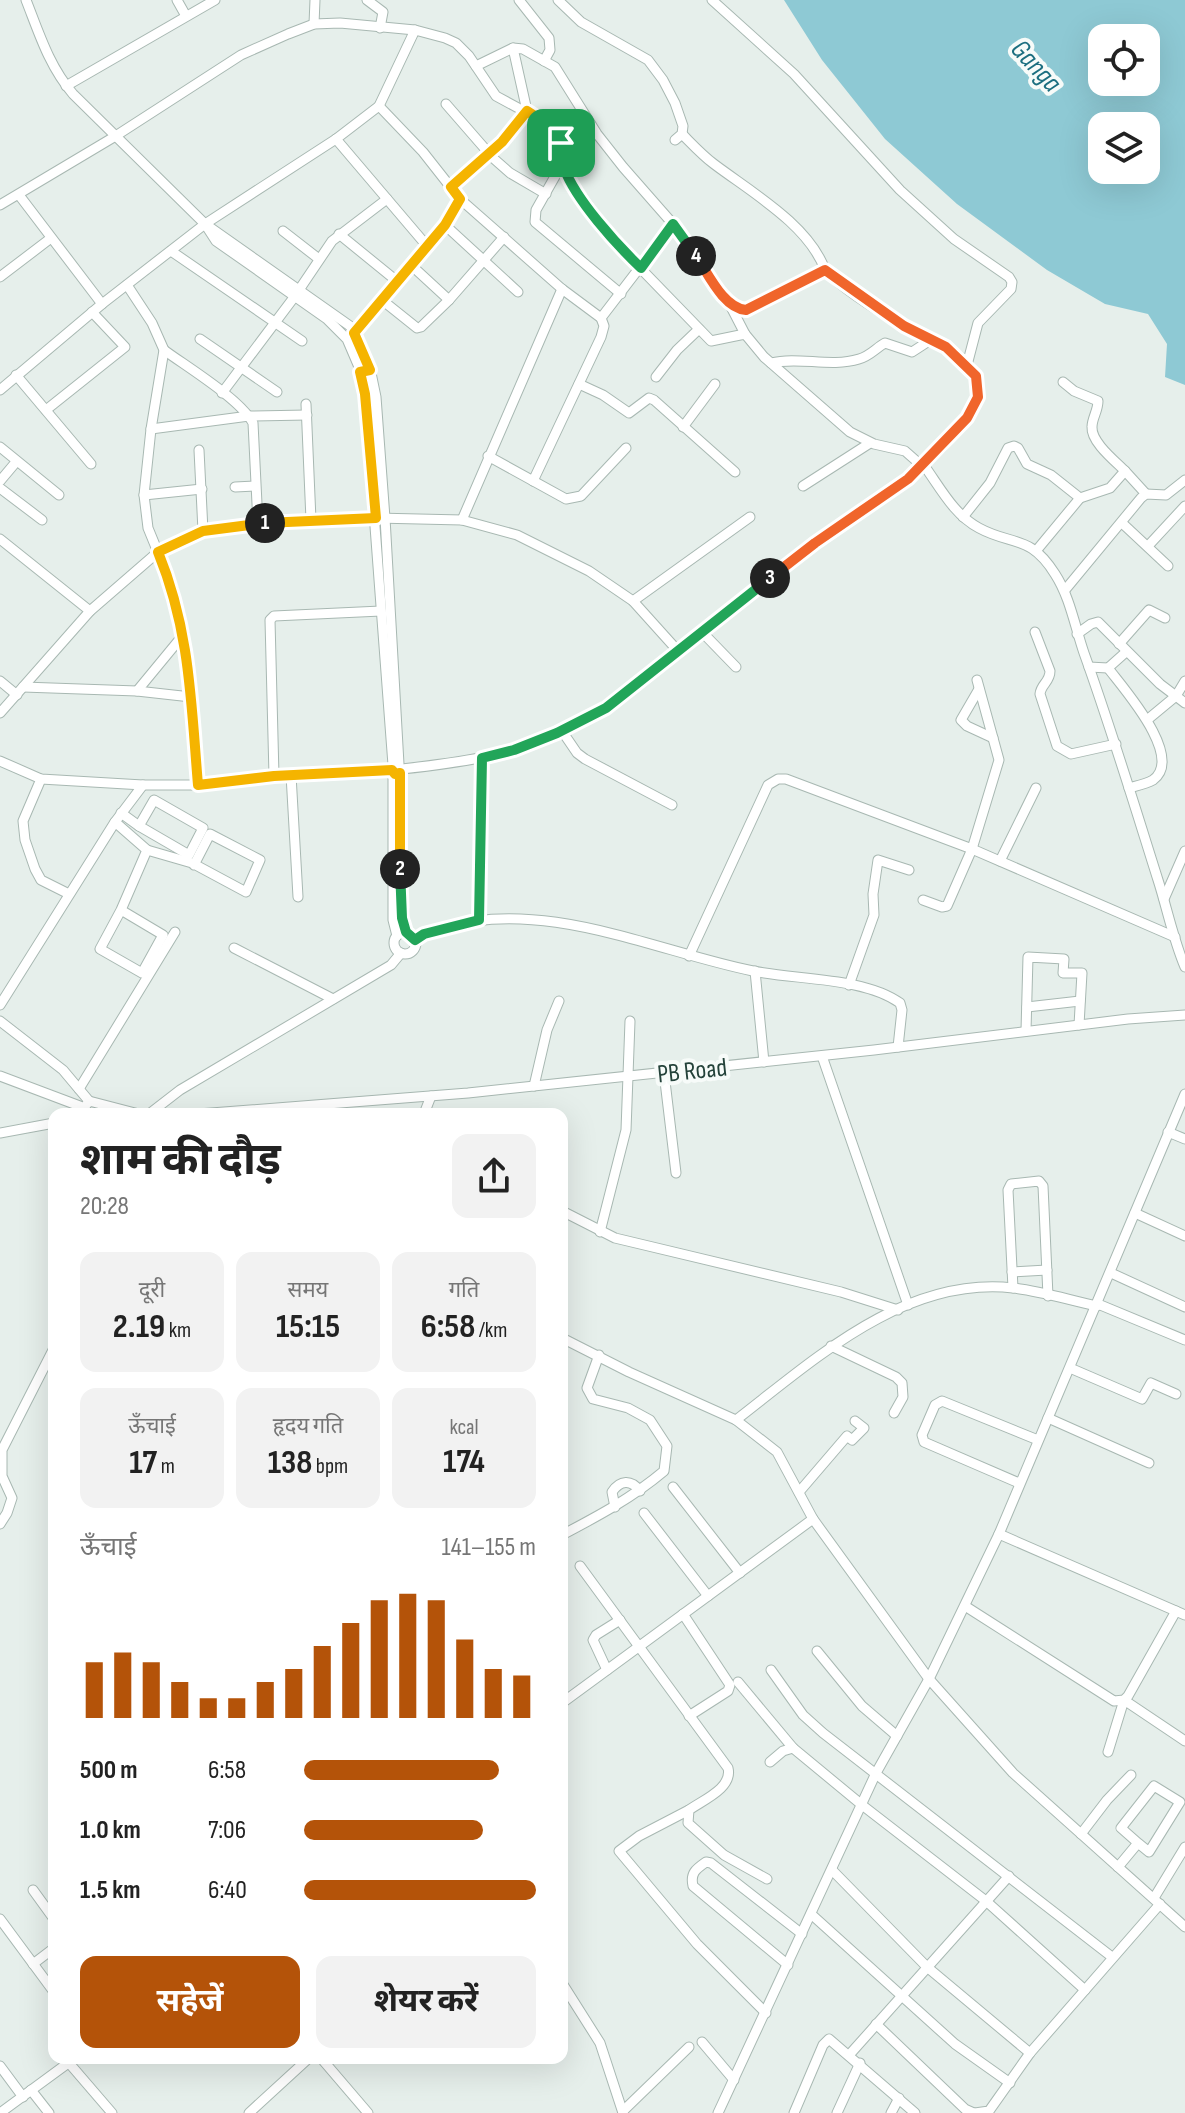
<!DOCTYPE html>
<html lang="hi">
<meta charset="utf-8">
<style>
:root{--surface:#fff;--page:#f2f2f2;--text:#222;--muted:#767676;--accent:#b45309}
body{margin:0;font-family:"Sofia Sans Condensed","Noto Sans Devanagari",sans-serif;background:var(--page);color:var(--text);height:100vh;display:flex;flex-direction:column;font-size:30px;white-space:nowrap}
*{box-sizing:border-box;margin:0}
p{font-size:26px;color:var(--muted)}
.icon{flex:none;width:44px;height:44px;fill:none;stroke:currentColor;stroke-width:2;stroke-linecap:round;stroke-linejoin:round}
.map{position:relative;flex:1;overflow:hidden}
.side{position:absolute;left:48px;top:1108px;width:520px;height:956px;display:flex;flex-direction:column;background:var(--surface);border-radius:16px;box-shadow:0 8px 32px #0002}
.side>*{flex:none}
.buttons{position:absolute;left:1088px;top:24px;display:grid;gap:16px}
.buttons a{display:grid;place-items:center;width:72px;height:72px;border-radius:16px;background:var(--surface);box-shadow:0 8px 32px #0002;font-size:40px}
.pin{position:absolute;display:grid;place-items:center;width:68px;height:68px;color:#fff;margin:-34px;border-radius:16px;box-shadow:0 4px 12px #0006}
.km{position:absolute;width:40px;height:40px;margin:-20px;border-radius:50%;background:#222;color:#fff;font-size:22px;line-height:40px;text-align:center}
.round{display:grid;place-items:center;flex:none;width:84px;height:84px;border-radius:16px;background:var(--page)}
.summary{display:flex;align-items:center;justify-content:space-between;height:136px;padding:0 32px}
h1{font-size:44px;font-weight:700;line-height:60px}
.stats{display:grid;grid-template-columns:repeat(3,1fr);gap:12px;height:136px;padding:8px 32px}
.stats div{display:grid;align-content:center;border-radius:16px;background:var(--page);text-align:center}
.stats b{font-size:34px;font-weight:700}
.stats small{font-size:22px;font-weight:400}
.stats p{font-size:22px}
.chart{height:224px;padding:16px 32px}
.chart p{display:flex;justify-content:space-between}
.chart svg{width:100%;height:144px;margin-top:8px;stroke:var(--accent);stroke-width:6}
.button{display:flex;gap:16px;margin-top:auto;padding:16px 32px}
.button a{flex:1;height:92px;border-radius:16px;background:var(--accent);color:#fff;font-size:32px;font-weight:700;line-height:92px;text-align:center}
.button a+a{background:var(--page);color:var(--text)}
ul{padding:0 32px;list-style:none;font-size:26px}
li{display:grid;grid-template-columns:128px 96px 1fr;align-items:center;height:60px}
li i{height:20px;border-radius:10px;background:var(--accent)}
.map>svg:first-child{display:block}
.water{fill:#8ec9d4;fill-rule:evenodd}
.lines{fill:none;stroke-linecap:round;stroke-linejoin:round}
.minor-casing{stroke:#a8b8b2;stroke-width:11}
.minor{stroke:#fff;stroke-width:9}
.split-1-casing{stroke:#fff;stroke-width:16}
.split-2-casing{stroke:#fff;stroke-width:16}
.split-3-casing{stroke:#fff;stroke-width:16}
.split-4-casing{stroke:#fff;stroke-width:16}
.split-5-casing{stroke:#fff;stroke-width:16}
.split-1{stroke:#f5b400;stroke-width:10}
.split-2{stroke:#f5b400;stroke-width:10}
.split-3{stroke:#22a559;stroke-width:10}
.split-4{stroke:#f0652b;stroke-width:10}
.split-5{stroke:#22a559;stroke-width:10}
.labels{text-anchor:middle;stroke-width:8;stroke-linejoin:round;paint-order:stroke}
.street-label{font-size:26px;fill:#24423a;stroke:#f7fbf9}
.water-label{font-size:28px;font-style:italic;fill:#1c6f80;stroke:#f7fbf9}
</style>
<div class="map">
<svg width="1185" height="2113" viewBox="0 0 1185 2113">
<rect width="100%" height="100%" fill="#e6efeb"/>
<path class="water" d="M784 0H1185V385L1165 377 1167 344 1148 314 1105 304 1047 270 957 204 885 139 822 60ZM1102 38H1146V82H1102ZM1102 126H1146V170H1102Z"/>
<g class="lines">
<g class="minor-casing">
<g id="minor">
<path d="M26 0C39 33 49 66 73 94L205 224 216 241 327 319 347 339 359 367 365 394 393 765"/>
<path d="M177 0 186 16"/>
<path d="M367 0 383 12 380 28"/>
<path d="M519 0 549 38 550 50 544 61"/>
<path d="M558 0 581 22 648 60 663 80 675 103 683 126 682 134 675 140"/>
<path d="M712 0 794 74 900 190 954 239 1009 277 1012 282 1011 289 978 323 967 365"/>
<path d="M314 24 315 0"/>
<path d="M66 86 215 0"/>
<path d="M446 104 493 158 510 173 546 194"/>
<path d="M379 106 423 152 460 199 562 289 601 318 604 326 601 337 533 481"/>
<path d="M682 134C692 144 702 155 714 164 751 192 809 225 825 270"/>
<path d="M336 139 427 246"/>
<path d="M562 164 536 210 535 222 621 294"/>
<path d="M451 187 502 142 527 111 513 48"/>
<path d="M19 195 102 304"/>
<path d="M0 205 114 137 241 55 288 34 314 24 340 23 415 30 445 38 456 43 469 56 496 96 544 122 558 137 562 164 568 177 614 241 711 341 745 334 764 357 850 432 874 444 905 451 922 466"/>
<path d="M445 225 518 292"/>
<path d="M208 226 350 326 358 338 370 368 376 397 385 518 399 764"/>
<path d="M283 231 319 259"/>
<path d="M339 234 398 282"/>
<path d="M171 251 302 341"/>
<path d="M411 265 449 300 504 237"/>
<path d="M0 277 51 238"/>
<path d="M127 285 152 323 164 350 151 429 144 495 148 528 173 589 184 634 198 785"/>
<path d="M299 290 332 241 387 199"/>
<path d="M382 300 417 328 421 327 449 300"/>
<path d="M730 305 745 334"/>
<path d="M601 318 673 224"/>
<path d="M354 333 445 225 460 199"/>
<path d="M200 339 277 392"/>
<path d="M164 350C187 367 240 399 253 423L258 524"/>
<path d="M771 363C799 356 830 368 859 359 870 356 876 348 885 343L912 352 932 339"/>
<path d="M16 375 91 464"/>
<path d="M656 377 677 350 699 329"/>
<path d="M1063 382 1074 391 1098 401C1098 411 1092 418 1092 427 1091 442 1115 461 1125 471"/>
<path d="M579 384 603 395 629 413 649 398 654 400 735 472"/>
<path d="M0 390 102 304 205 224 336 139 379 106 415 30"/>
<path d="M222 393 295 296"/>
<path d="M306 404 311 520"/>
<path d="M46 410 125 347 92 312"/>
<path d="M683 427 715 384"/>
<path d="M151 429 249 416 307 415"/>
<path d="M0 447 59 495"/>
<path d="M199 450 203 531"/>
<path d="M488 456 566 499 581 496 626 448"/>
<path d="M923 464C940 487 953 514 979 528 1012 546 1030 534 1055 574 1070 597 1075 627 1084 653 1111 728 1134 804 1158 880 1167 908 1173 939 1185 967"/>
<path d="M0 481 16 462"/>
<path d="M803 486 870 443"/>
<path d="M235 487 255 486"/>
<path d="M0 488 42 520"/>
<path d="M144 495 202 489"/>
<path d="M963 517 990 483 1008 448 1014 446 1018 448 1027 464 1051 475 1080 498"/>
<path d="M462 520 562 289"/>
<path d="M1122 523 1168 566"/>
<path d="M0 539 90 611"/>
<path d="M1148 546 1185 506"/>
<path d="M1036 551 1080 498 1110 488 1125 471 1146 494"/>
<path d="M1065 590 1141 498 1146 494 1166 495 1185 480"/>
<path d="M633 601 750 517"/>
<path d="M702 632 736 667"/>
<path d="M1035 632 1050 671C1050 682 1041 684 1040 694L1057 746 1071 754 1116 744"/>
<path d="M1077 634 1091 624 1098 622 1160 684 1185 703"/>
<path d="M1119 644 1149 610 1165 618"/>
<path d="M1089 667 1108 668 1126 652"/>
<path d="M1108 668C1123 688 1185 757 1153 780 1146 784 1136 786 1129 788"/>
<path d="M0 681 17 695"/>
<path d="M23 687 137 691 191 697"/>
<path d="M979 689 961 720 967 726 993 738"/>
<path d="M137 691 184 634"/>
<path d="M0 713 90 611 158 552 203 531 258 524 376 518 462 520 517 535 589 571 633 601 678 651"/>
<path d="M1147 720 1176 696 1185 681"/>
<path d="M562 731 577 753 585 759 672 805"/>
<path d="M0 761 41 779 143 785H198L274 776 392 770"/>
<path d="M402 769C456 763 511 756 560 732 605 710 641 680 680 649 716 620 753 592 789 563 827 533 870 509 908 479 928 463 983 411 978 385 972 353 929 340 905 326 878 311 846 292 825 270L746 310 730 305 680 232 623 167 597 134 555 67 523 49 513 48 476 66"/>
<path d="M393 773V920L397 936"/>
<path d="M400 773V873L406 932"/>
<path d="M291 775 298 897"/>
<path d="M274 776 270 620 274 616 381 611"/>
<path d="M41 779 23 821 25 840 35 869 41 880 69 894"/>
<path d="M154 800 203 828 189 855 139 826Z"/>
<path d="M121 813 139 826"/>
<path d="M115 822 147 850 121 910 163 935 142 973 100 949 121 910"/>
<path d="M147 850 192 863 246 892 260 860 210 834 194 865"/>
<path d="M1000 861 1036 788"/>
<path d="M1164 899 1185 851"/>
<path d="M923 900 942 907 947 906 972 849 1175 937"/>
<path d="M479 920 482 758"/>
<circle cx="405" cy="943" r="11"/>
<path d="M415 940C424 934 433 932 443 928 543 897 655 951 753 971 796 980 864 977 900 1003L902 1010 898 1047"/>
<path d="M234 948 333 999"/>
<path d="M689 956 768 785 778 779H786L972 849 999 760 977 680"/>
<path d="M755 971 764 1062"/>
<path d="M849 985 874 915 873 894 878 860 909 870"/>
<path d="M0 1005 115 822 143 785"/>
<path d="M1027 1007 1080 1001"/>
<path d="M0 1021 63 1070 89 1101"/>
<path d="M1026 1031 1028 957 1064 959 1063 973H1082L1079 1025"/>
<path d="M822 1056 908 1305"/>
<path d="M664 1073 676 1173"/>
<path d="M0 1076 85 1108"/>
<path d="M534 1086 547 1030 559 1001"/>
<path d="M79 1089 175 932"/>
<path d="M87 1104 89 1101 139 1114"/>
<path d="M149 1114 180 1090 391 965 401 953"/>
<path d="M198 1114 468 1093 874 1050 1128 1019 1185 1015"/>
<path d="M424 1114 431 1096"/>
<path d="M1168 1132 1185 1139"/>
<path d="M0 1133 54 1123"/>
<path d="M562 1211 615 1238 841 1292 898 1310"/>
<path d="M1135 1213 1185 1236"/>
<path d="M600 1232 626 1130 630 1021"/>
<path d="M1012 1272 1047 1270"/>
<path d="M1111 1273 1185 1307"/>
<path d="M1013 1288 1008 1190 1011 1184 1039 1181 1043 1186 1048 1296"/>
<path d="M1098 1304 1185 1340"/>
<path d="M562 1338 629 1372 736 1420 777 1452 813 1519 929 1679 1013 1773 1185 1927"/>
<path d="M831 1346 896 1377 902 1383 903 1397 894 1413"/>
<path d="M1070 1368 1142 1399 1151 1383 1176 1394"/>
<path d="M1048 1418 1149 1463"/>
<path d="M736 1420C815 1359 905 1276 1013 1288 1041 1291 1069 1300 1097 1306"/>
<path d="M1019 1483 924 1442 922 1435 935 1405 942 1401 1038 1440"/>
<path d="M673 1487 740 1573"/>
<path d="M799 1492 847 1436 852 1440 864 1428 855 1421"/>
<path d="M615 1507 612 1492C620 1480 631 1479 640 1491"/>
<path d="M644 1513 708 1596"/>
<path d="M0 1524 7 1513 12 1498 2 1476V1450L54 1348"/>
<path d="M999 1534 1185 1615"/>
<path d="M562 1535C598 1516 632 1498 664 1471L667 1446 650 1420 628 1408 593 1399 587 1388 599 1355"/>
<path d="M580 1566 728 1768C733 1788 703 1800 689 1810L688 1823 724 1855 767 1879"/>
<path d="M965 1606 1114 1701 1124 1700 1128 1696 1176 1611"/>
<path d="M683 1614 730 1685 728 1691 689 1716"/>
<path d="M817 1651 862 1706 897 1736"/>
<path d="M607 1670 593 1640 596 1635 620 1620"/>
<path d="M771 1670 803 1715 823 1733 1112 1957"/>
<path d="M738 1682 793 1748"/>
<path d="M562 1703 813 1519"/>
<path d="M1108 1752 1124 1700 1185 1741"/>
<path d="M770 1762 783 1751 793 1748 862 1805 986 1901 1085 1990"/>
<path d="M689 1810 639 1836 619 1851 697 1944 766 2013"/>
<path d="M1081 1834 1107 1800 1131 1775"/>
<path d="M1118 1867 1138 1843 1121 1828 1154 1786 1180 1802 1149 1852 1138 1843"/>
<path d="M832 1870 927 1967 1030 2053"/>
<path d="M33 1890 54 1919"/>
<path d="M1154 1898 1185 1847"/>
<path d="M811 1914 955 2044 1010 2083"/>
<path d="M0 1919 54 1992"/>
<path d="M33 1964 54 1948"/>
<path d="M788 1965 693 1886C690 1873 696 1869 706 1862L711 1863 802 1934"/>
<path d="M562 1983 600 2043 623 2113"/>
<path d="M876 2024 965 2109 974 2113"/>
<path d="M702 2042 734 2080"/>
<path d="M850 2054 1009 1876"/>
<path d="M321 2058 368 2113"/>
<path d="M69 2063 112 2113"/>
<path d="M0 2066 23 2097"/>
<path d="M31 2090 49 2113"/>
<path d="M623 2111 689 2047"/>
<path d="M0 2113 75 2058"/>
<path d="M249 2113 309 2058"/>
<path d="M718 2113 876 1773 929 1679 999 1534 1185 1094"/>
<path d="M794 2113 823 2045 829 2039 915 2113"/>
<path d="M837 2113 860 2063"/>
<path d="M891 2113 899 2098"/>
<path d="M975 2113 989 2111 1030 2053 1160 1904"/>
</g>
</g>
<use href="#minor" class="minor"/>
</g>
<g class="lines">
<g class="split-1-casing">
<path id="split-1" d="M265 523 376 518 365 394 360 372 370 370 354 333 445 225 460 199 451 187 502 142 527 111 544 122 561 143"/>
</g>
<g class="split-2-casing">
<path id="split-2" d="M265 523 203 531 158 552C190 630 191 702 198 785L274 776 392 770 395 774 400 773V869"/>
</g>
<g class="split-3-casing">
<path id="split-3" d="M400 869 402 918 406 932 415 940 424 934 479 920 482 758 514 750 557 733 606 708 770 578"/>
</g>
<g class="split-4-casing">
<path id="split-4" d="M696 256C708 273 723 308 746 310L825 270 904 326 946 347 976 376 978 397 967 418 908 479 815 543 770 578"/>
</g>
<g class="split-5-casing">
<path id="split-5" d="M561 143C561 151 561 160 564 168 576 200 616 244 641 268L673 224 696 256"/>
</g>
<use href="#split-1" class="split-1"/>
<use href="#split-2" class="split-2"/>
<use href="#split-3" class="split-3"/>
<use href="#split-4" class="split-4"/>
<use href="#split-5" class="split-5"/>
</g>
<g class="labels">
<g class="street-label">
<text transform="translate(692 1070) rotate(-6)" y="9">PB Road</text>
</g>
<g class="water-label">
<text transform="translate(1037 65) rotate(47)" y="10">Ganga</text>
</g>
</g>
</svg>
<div class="buttons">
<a><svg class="icon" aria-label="locate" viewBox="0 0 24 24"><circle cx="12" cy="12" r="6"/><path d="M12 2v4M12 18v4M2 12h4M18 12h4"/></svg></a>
<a><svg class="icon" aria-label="layers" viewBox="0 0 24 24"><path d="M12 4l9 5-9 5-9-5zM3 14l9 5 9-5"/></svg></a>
</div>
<div class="pin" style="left:561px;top:143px;background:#1e9e55"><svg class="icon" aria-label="arrive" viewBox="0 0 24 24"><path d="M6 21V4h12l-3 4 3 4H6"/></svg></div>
<b class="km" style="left:265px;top:523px">1</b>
<b class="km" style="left:400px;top:869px">2</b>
<b class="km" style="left:770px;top:578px">3</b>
<b class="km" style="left:696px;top:256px">4</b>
<section class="side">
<div class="summary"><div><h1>शाम की दौड़</h1><p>20:28</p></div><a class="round"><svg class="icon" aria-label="share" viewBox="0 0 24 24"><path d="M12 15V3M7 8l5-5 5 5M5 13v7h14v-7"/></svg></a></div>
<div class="stats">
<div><p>दूरी</p><b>2.19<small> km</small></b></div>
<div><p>समय</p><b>15:15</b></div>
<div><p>गति</p><b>6:58<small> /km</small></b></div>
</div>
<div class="stats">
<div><p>ऊँचाई</p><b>17<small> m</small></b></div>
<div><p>हृदय गति</p><b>138<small> bpm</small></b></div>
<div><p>kcal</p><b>174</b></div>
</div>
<div class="chart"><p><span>ऊँचाई</span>141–155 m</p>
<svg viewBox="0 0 160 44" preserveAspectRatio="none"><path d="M5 44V27M15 44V24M25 44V27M35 44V33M45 44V38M55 44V38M65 44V33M75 44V29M85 44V22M95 44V15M105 44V8M115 44V6M125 44V8M135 44V20M145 44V29M155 44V31"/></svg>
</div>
<ul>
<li><b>500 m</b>6:58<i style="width:84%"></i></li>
<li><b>1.0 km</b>7:06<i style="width:77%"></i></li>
<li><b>1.5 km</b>6:40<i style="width:100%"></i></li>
</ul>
<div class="button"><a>सहेजें</a><a>शेयर करें</a></div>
</section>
</div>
